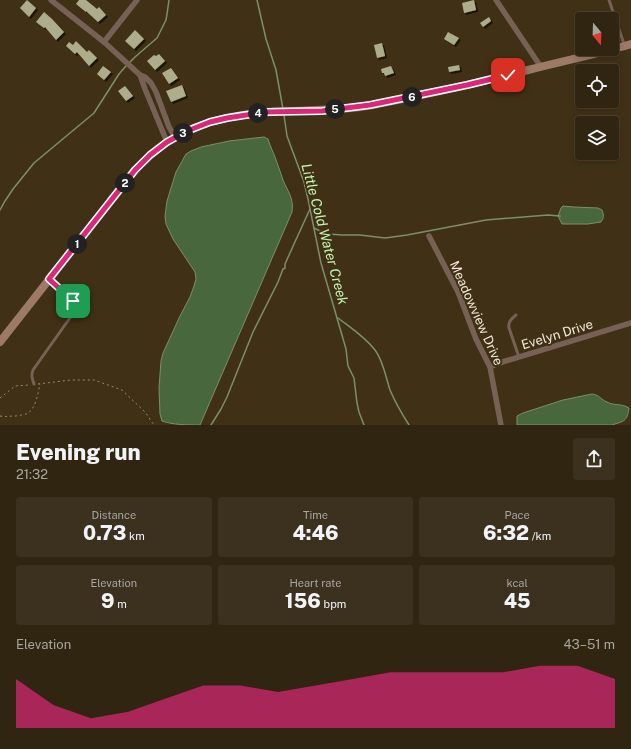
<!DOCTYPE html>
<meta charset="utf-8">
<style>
:root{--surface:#302510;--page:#3c311e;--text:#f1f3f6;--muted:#a8a59f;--line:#4b4230;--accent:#db2777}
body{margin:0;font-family:"Public Sans",sans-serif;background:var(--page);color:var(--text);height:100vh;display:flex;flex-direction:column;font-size:15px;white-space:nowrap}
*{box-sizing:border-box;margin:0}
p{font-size:13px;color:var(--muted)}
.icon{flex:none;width:22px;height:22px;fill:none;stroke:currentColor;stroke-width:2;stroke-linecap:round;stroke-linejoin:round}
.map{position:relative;height:425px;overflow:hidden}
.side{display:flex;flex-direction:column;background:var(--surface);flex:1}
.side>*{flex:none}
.needle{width:26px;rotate:161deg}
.controls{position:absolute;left:575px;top:12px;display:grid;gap:8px}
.controls a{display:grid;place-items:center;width:44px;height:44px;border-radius:4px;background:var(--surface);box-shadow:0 2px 6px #0003,0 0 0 1px var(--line);font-size:20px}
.pin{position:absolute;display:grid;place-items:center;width:34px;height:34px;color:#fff;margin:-17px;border-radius:8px;box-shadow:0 2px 6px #0006}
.km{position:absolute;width:20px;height:20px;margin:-10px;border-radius:50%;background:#222;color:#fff;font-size:11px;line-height:20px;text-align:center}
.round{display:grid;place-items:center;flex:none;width:42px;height:42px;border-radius:4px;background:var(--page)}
.headline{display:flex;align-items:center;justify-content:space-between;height:68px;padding:0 16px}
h1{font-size:22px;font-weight:800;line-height:30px}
.metrics{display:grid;grid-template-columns:repeat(3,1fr);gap:6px;height:68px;padding:4px 16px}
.metrics div{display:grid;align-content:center;border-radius:4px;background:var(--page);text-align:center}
.metrics b{font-size:20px;font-weight:800}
.metrics small{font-size:11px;font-weight:400}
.metrics p{font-size:11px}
.chart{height:112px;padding:8px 16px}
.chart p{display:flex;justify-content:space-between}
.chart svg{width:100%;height:72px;margin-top:4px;fill:var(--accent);opacity:.7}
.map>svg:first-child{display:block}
.water{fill:#49673c;stroke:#7c8e6b}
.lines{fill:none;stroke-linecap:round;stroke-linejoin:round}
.stream{stroke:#7c8e6b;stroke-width:1.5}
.building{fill:#adad8c;filter:url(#shadow)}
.path{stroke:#968974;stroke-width:1;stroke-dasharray:2 3;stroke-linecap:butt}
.service{stroke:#776155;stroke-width:3}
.minor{stroke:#776155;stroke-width:5.5}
.secondary{stroke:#9c7a67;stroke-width:8}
.route-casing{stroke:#fff;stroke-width:8}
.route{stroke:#db2777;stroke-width:5}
.labels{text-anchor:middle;stroke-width:4;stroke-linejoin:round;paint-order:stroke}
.street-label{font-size:13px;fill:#f2e8d9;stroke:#403116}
.water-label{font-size:14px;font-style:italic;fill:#c2f4ae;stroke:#403116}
</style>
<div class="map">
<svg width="631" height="425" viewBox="0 0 631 425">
<defs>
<filter id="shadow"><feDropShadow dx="2" dy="2" stdDeviation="0" flood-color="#0009"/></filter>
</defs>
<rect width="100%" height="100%" fill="#403116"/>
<g class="water">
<path d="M264 137 268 139 270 145C275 156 279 168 283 180 288 192 294 198 292 212L200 425C188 425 173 425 162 421L160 414 159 388 161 361 163 353 180 316 190 297 194 286 196 279 195 272 173 239 166 224 165 216 167 201 176 172 186 154 191 151 201 147 229 141Z"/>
<path d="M563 206 574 207 598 208 602 210C604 215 604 218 601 222L588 224H562L558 216 561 208Z"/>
<path d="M592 394C600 395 601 400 607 402 614 406 621 403 629 408 627 422 624 421 612 425H517V416L523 413 563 400Z"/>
</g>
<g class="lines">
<g class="stream">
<path d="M257 0 266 39 276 70 283 109"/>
<path d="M129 63 135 57 157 38 166 20 167 14 169 0"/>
<path d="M284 115 287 136 304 182 308 199 321 263 346 349 348 366 354 378 357 403 359 412 364 425"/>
<path d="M0 210 5 201 13 189 34 163 94 113 119 74 126 66"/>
<path d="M314 228 324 233 329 234 342 235H360L385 238 407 235 486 220 548 215 560 216"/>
<path d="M338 318C351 328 365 337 375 350 383 360 386 378 390 390 395 402 402 414 409 425"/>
<path d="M211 425 221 409 227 397 253 332 278 282 283 269 285 268V264L294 244 310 209"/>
</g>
</g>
<g class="building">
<path d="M27 0 36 8 29 17 20 8Z"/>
<path d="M79 0H86L97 9 99 7 106 15 98 22 86 11V12L76 4Z"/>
<path d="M474 0 476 10 464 13 462 3Z"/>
<path d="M44 12 52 19 64 32 56 40 45 27 44 28 36 22Z"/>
<path d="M489 17 491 21 483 27 480 23Z"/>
<path d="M135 30 144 39 134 49 125 41Z"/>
<path d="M448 32 459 38 454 45 444 39Z"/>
<path d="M76 41 87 52 89 50 97 58 89 66 77 52 75 54 66 46 69 42 73 45Z"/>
<path d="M382 43 385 56 377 58 374 45Z"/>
<path d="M159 54 165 61 155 70 147 61 154 55 156 56Z"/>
<path d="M459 65 460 70 449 72 448 67Z"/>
<path d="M103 66 111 72 104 80 97 74Z"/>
<path d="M391 66 394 73 385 76 384 73H382L381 69Z"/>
<path d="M171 68 178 78 169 84 162 73Z"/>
<path d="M182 85 186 96 171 102 166 91Z"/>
<path d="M125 86 133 96 126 101 118 91Z"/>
</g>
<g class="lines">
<g class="path">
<path d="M38 384 71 380H94L122 390 145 412 154 425"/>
<path d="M0 398 15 386 29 385"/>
<path d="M0 416C6 417 10 416 16 416 20 415 25 415 28 413 36 408 38 393 40 384"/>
</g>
<g class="service">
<path d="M609 0 624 44"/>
<path d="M516 315C511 319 508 322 509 328L519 357"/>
<path d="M34 384C32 378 31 375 33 370L72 315C74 310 75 305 73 301L50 280"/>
</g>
<g class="minor">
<path d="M51 0 104 42 140 75"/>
<path d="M496 0 541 67"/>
<path d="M104 42 137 0"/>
<path d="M167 142 145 89 140 75 145 77 151 83 156 92 169 127 175 137"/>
<path d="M429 236 458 292 476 339 490 367 501 425"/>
<path d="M490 367 499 363 631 323"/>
</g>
<path class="secondary" d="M0 342 135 170C145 160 155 150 166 143 204 117 250 112 294 111 320 110 346 110 372 105 424 95 477 83 528 70 563 61 597 54 631 44"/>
</g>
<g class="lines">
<g class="route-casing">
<path id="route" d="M73 301 49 279 135 170 150 155 167 142 187 131 210 122 227 118 265 112 322 111 370 105 467 85 508 75"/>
</g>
<use href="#route" class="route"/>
</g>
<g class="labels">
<g class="street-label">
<text transform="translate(477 313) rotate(66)" y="5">Meadowview Drive</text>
<text transform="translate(557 334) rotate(-17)" y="5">Evelyn Drive</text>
</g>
<g class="water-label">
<text transform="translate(325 234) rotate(75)" y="5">Little Cold Water Creek</text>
</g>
</g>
</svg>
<div class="controls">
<a><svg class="needle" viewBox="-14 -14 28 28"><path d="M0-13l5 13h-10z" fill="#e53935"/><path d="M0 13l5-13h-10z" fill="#a8a59f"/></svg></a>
<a><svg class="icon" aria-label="locate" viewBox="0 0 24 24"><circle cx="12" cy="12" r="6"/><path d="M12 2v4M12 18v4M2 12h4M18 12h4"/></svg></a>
<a><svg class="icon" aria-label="layers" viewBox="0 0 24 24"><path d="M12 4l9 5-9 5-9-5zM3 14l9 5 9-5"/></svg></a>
</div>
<div class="pin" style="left:73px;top:301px;background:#1e9e55"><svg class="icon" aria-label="arrive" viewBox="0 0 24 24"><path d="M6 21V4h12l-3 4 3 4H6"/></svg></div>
<div class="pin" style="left:508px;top:75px;background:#d93025"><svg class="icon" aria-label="check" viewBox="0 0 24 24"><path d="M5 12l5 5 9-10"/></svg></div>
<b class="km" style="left:77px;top:244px">1</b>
<b class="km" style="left:125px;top:183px">2</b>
<b class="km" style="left:183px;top:133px">3</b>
<b class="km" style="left:258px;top:113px">4</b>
<b class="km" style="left:335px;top:109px">5</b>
<b class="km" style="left:412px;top:97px">6</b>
</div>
<section class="side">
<div class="headline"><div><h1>Evening run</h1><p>21:32</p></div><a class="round"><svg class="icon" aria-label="share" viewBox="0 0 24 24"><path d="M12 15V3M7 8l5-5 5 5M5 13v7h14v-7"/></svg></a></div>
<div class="metrics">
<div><p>Distance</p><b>0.73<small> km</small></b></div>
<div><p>Time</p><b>4:46</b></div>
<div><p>Pace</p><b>6:32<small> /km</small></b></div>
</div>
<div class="metrics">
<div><p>Elevation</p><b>9<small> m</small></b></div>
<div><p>Heart rate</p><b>156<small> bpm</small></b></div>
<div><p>kcal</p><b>45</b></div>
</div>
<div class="chart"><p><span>Elevation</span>43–51 m</p>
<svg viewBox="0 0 160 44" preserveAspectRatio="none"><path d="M0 44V14L10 30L20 38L30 34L40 26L50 18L60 18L70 22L80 18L90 14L100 10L110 10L120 10L130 10L140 6L150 6L160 14V44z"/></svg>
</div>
</section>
